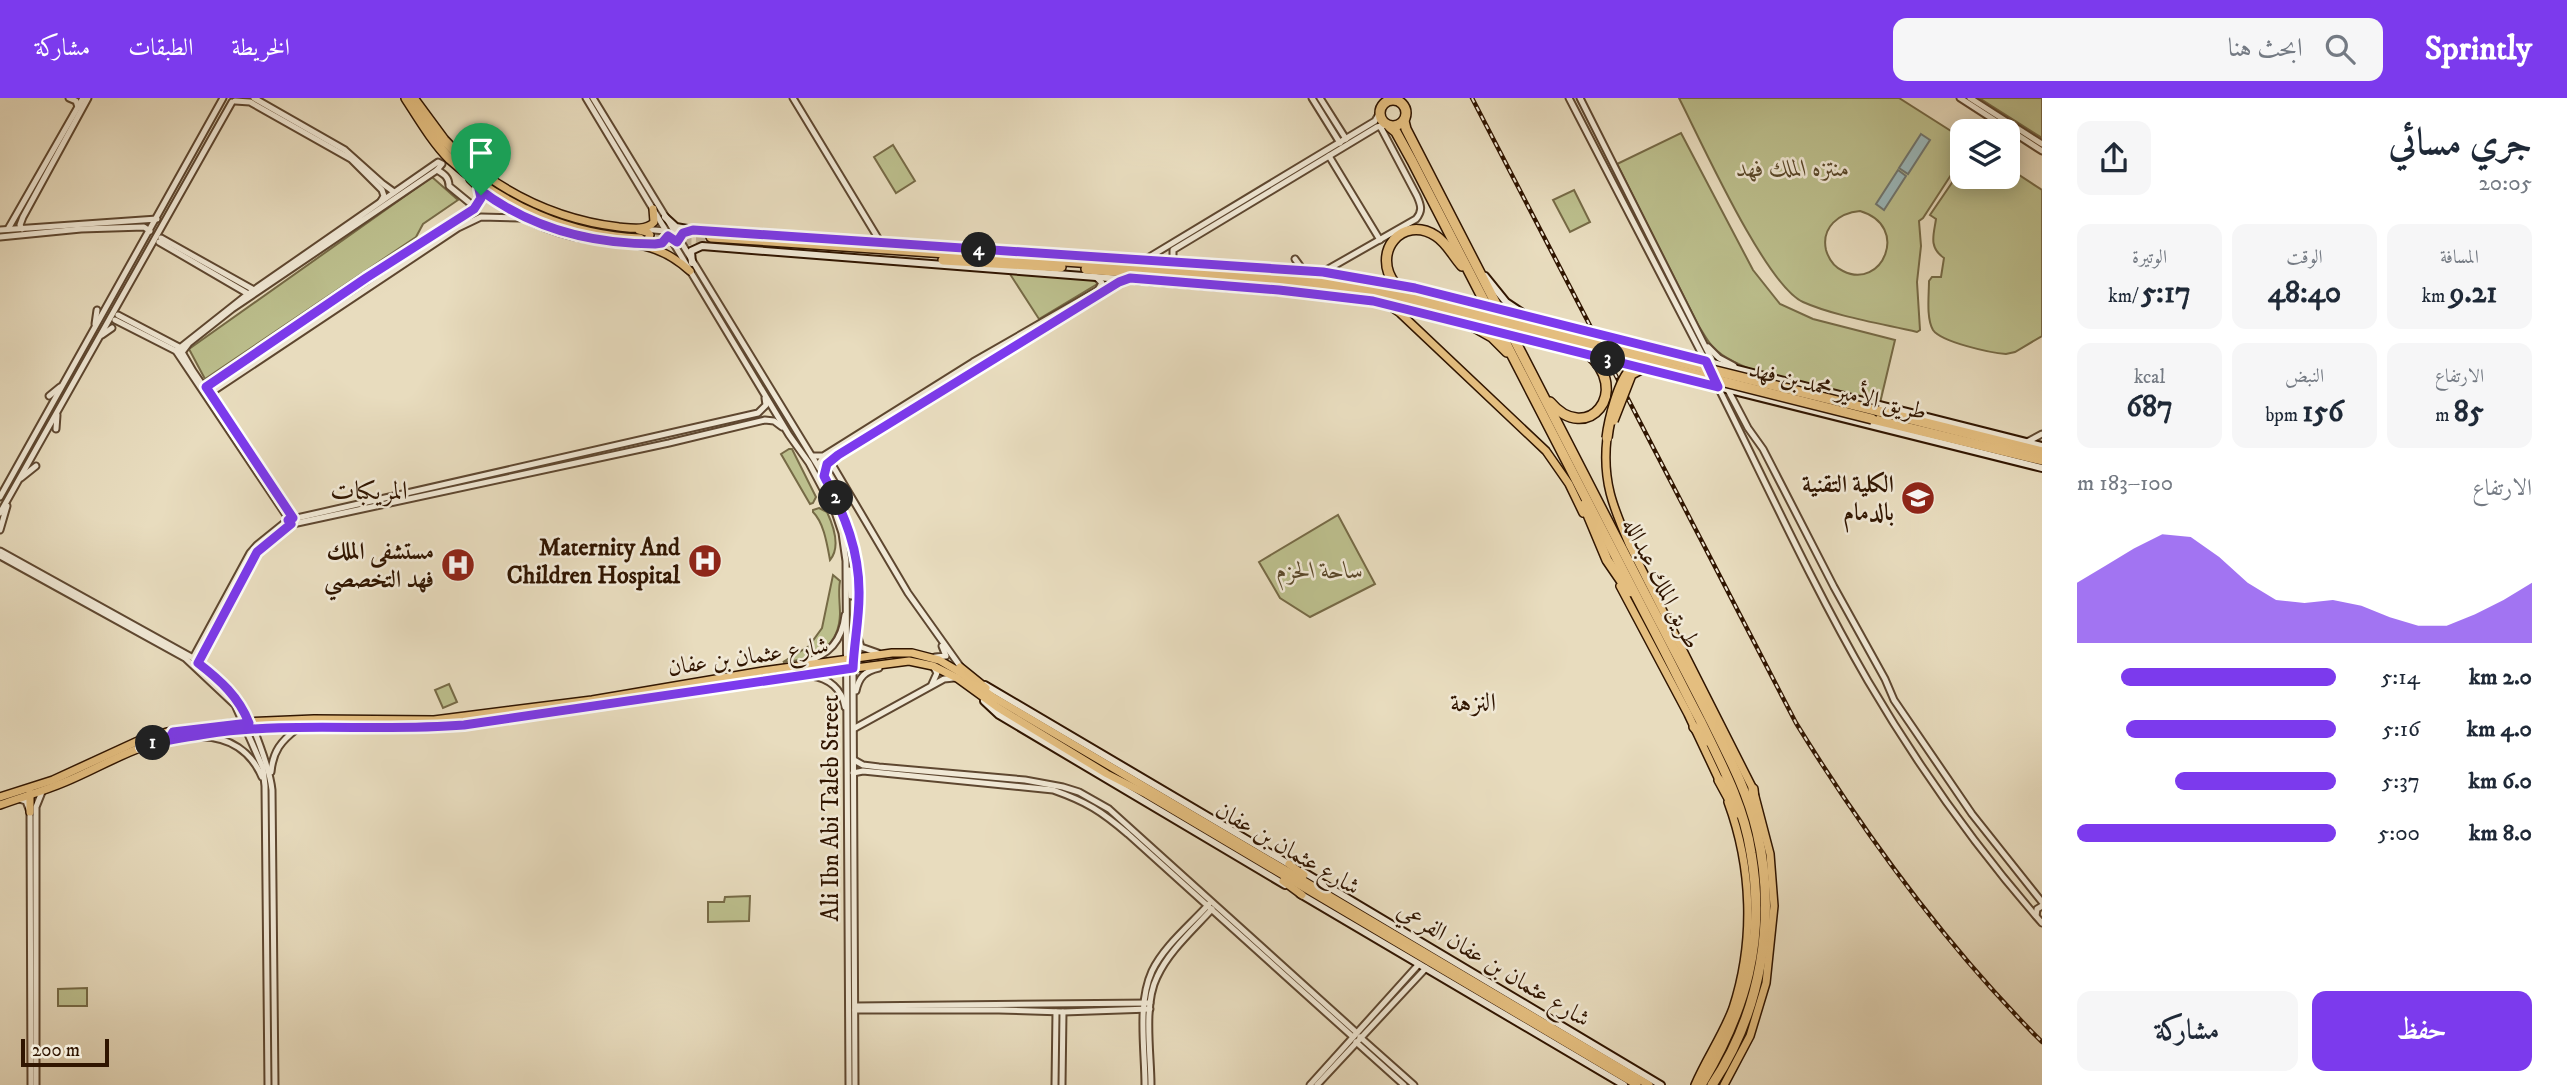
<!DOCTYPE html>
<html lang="ar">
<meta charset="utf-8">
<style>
:root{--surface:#fff;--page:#f6f6f7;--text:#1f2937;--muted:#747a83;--accent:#7c3aed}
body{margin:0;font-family:"IM FELL DW Pica",Amiri,serif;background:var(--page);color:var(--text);direction:rtl;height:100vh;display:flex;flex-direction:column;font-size:26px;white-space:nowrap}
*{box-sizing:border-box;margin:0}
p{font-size:23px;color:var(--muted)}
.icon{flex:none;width:38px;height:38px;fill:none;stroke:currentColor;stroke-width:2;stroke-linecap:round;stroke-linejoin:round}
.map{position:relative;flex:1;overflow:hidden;direction:ltr}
.side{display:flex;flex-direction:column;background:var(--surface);width:525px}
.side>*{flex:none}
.controls{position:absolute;left:1950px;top:21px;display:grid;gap:14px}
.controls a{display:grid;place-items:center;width:70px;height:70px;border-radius:14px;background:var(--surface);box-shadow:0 4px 18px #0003;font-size:35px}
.scale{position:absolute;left:21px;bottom:18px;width:88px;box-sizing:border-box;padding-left:7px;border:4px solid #301500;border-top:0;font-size:19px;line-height:24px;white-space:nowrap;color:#301500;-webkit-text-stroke:5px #f0e8d5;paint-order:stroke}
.pin{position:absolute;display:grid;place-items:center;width:60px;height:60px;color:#fff;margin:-72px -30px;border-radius:50% 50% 50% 0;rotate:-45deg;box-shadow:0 0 7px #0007}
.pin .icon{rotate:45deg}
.km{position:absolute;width:35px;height:35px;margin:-18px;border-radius:50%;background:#222;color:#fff;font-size:19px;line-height:35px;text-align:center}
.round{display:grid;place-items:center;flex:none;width:74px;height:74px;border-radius:14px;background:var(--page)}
.head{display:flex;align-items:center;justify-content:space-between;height:119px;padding:0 35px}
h1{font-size:38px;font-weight:700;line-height:52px}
.stats{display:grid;grid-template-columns:repeat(3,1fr);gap:10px;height:119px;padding:7px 35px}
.stats div{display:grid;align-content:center;border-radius:14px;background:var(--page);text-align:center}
.stats b{font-size:30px;font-weight:700}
.stats small{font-size:19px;font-weight:400}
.stats p{font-size:19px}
.chart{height:196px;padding:14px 35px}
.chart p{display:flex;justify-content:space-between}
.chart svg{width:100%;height:126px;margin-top:7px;fill:var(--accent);opacity:.7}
.button{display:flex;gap:14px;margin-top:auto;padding:14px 35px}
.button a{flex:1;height:80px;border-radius:14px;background:var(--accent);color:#fff;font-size:28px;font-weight:700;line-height:80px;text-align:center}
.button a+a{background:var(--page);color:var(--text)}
ul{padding:0 35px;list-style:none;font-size:23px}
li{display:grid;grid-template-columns:112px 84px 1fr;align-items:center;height:52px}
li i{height:18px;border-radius:9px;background:var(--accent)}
header{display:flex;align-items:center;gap:42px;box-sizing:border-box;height:98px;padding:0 35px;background:var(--accent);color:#fff}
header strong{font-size:33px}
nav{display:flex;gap:38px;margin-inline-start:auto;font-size:24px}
.search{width:490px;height:63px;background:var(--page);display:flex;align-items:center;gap:18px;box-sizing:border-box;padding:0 24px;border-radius:14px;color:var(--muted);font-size:26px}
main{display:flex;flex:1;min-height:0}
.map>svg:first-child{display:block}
.green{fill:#bcbf8d;stroke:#766a46;stroke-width:2;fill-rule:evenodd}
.water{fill:#9bb9bc;stroke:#707771;stroke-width:2}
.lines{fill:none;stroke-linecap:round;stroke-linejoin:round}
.motorway-tunnel{stroke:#c3b498;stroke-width:9;stroke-dasharray:9 4.5;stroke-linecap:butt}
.tertiary-casing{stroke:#5e4730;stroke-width:9}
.secondary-casing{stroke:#301500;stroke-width:10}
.primary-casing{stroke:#301500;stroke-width:10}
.motorway-casing{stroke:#301500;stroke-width:12}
.tertiary{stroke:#f0e8d5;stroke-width:5}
.secondary{stroke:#f0e8d5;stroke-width:6}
.primary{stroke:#e4be7f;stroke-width:7}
.motorway{stroke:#e4be7f;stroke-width:9}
.rail-casing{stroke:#301500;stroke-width:4.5}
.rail{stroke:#f0e8d5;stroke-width:2;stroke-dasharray:5;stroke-linecap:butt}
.secondary-bridge-casing{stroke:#301500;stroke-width:10;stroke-linecap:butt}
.primary-bridge-casing{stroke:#301500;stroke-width:10;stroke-linecap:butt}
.motorway-bridge-casing{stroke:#301500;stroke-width:12;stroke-linecap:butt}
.secondary-bridge{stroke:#f0e8d5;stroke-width:6}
.primary-bridge{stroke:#e4be7f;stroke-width:7}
.motorway-bridge{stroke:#e4be7f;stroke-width:9}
.route-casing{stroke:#fff;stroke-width:14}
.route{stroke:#7c3aed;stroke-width:9}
.labels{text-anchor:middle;stroke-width:5;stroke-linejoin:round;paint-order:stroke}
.park-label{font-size:24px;font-style:italic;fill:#5a482a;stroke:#f0e8d5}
.street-label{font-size:24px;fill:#301500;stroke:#f0e8d5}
.poi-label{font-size:24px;font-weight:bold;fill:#301500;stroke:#f0e8d5;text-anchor:end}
.neighbourhood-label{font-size:26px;fill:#301500;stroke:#f0e8d5}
</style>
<header>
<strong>Sprintly</strong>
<div class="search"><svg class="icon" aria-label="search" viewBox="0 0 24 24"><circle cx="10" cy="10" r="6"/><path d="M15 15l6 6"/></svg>ابحث هنا</div>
<nav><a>الخريطة</a><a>الطبقات</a><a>مشاركة</a></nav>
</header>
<main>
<section class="side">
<div class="head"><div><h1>جري مسائي</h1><p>20:05</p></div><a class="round"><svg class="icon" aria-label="share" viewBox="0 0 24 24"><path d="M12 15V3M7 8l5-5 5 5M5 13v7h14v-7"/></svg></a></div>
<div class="stats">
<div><p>المسافة</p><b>9.21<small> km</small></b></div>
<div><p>الوقت</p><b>48:40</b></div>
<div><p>الوتيرة</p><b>5:17<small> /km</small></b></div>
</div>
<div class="stats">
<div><p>الارتفاع</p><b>85<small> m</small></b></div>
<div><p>النبض</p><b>156<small> bpm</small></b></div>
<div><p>kcal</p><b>687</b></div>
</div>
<div class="chart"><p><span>الارتفاع</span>100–183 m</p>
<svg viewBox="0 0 160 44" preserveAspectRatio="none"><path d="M0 44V23L10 17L20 11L30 6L40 7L50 14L60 23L70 29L80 30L90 29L100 31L110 35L120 38L130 38L140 34L150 29L160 23V44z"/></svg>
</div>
<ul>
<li><b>2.0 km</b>5:14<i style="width:83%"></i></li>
<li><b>4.0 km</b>5:16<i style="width:81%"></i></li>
<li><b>6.0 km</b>5:37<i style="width:62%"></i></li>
<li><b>8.0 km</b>5:00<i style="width:100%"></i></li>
</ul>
<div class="button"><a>حفظ</a><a>مشاركة</a></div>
</section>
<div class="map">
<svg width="2042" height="987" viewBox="0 0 2042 987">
<rect width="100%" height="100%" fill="#e8dcbe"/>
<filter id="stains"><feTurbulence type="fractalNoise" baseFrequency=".00286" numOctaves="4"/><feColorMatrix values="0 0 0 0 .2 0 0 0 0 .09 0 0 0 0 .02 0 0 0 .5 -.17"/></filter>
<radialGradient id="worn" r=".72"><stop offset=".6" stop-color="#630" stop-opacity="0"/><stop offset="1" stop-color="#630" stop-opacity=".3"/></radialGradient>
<g class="green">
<path d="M1679 0H1899L1962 40V60L1923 120 1919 123 1921 148 1917 184 1920 232 1917 234C1883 226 1834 218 1803 204 1766 188 1700 41 1679 0ZM1860 113C1911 128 1882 193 1843 173 1834 169 1829 162 1826 152 1821 129 1839 115 1860 113Z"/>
<path d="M1979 0H2042V40Z"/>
<path d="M1681 35 1753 172 1780 206 1813 221 1895 242 1880 305C1841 295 1738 278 1713 249 1707 243 1703 234 1698 227L1617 66Z"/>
<path d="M893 47 915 83 896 95 874 59Z"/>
<path d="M2007 69 2042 92V238L2015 254 2006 256C1991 255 1941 244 1933 232 1926 220 1929 197 1929 183L1932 179H1941L1944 160C1928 149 1934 136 1936 121L1930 117 1962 70V79H2007Z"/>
<path d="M432 79 458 102 423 126 416 139 205 281 189 251Z"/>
<path d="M1574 92 1590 124 1570 134 1553 102Z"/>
<path d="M1008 173 1096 180 1099 185 1039 221Z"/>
<path d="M789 351H792L816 399 813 405 810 406 781 356Z"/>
<path d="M819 410 827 414C834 429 841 449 830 462 827 446 824 425 813 414V412Z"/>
<path d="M1338 417 1375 486 1310 519 1280 500 1259 464Z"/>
<path d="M833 477 840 483C838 494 840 505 840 516 839 550 813 562 783 564L809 548 822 530Z"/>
<path d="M449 586 457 604 443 610 435 592Z"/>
<path d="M750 798 749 823 708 824V804H724L725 799Z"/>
<path d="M87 890V908H58V891Z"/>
</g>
<g class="water">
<path d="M1921 36 1930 42 1908 76 1899 70Z"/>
<path d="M1898 72 1906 78 1884 112 1876 106Z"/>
</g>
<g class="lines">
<path class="motorway-tunnel" d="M642 141 711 143"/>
<g class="tertiary-casing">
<g id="tertiary">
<path d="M69 0 76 3 78 9"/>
<path d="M254 0 345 52 383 86 394 94"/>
<path d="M586 0 789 337 809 365 835 414 842 435 846 463 849 987"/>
<path d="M593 0 824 378 840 406 847 426 859 484 853 570 855 987"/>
<path d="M793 0 881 145"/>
<path d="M1312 0 1340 45"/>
<path d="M1320 0 1346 41"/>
<path d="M1569 0 1706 264"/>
<path d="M1580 0 1714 266"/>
<path d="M1960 0 2042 53"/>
<path d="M1970 0 2042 46"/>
<path d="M235 3 250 4 351 61 382 92 384 98 381 103"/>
<path d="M1329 58 1380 142"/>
<path d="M437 72C444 76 449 79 449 88L471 106 469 112"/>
<path d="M8 131 83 0"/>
<path d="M22 131 20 127 23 119 88 0"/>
<path d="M643 131 665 133"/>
<path d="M0 132 157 121"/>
<path d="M0 139 81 131 144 129 150 133"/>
<path d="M161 140 254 192"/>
<path d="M159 144 250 197"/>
<path d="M645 146 662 145 670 136"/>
<path d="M1146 161 1375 23 1379 16"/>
<path d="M1295 161 1303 172"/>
<path d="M1178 164 1173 161V152L1377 29 1386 27"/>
<path d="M1323 174 1416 121C1423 113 1421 107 1417 98L1380 28"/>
<path d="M118 217 179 249 193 273 294 422"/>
<path d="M115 222 176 253 290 423"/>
<path d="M95 226 97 212"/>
<path d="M102 237 112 230"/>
<path d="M1708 249 1719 260 1734 268"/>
<path d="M176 253 248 196 438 64 442 66 437 72 232 211 189 245 183 253"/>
<path d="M206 289 366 180 470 114 480 103 479 91"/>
<path d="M1718 289C1767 387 1813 488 1868 583 1918 668 1977 751 2042 825"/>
<path d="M1727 290 1748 330 1763 351 1834 489 1885 581 1894 602 1972 716 2042 804"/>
<path d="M209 296 458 130 481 119 520 120"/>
<path d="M49 298 60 289"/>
<path d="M56 331 57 317"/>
<path d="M2027 344 2042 336"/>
<path d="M812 358H823L973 264 1098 192 1102 185 1096 179"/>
<path d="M823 359 820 364 830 363 908 495 960 568"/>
<path d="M824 378 827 366 836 358 1125 182"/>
<path d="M21 380 36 368"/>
<path d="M0 399 223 0"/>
<path d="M0 415 232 4"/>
<path d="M0 432 7 408"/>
<path d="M0 453 193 560C208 575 227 587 240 605 252 621 270 672 272 692L275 987"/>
<path d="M0 458 185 560 235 607 263 670 265 688 268 987"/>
<path d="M849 472 851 498H855V490"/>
<path d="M857 536 861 549 878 555"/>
<path d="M935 559 946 558 942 548"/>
<path d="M193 560 250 455 257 447 288 422 758 315 766 307 765 300"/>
<path d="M805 564C829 557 842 543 845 517"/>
<path d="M198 565 257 454 288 427 669 345 765 322 774 323 782 329"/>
<path d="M811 578C829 580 842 591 845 609"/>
<path d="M932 586 937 575 933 568"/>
<path d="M856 593C859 579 865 573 879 570"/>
<path d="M855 630 944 581 954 580"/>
<path d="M202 639C229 639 251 653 262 679"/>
<path d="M854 662 863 667 879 669 1025 682 1063 689 1079 694 1109 711 1356 934"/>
<path d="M271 674C273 653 281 643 297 631"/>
<path d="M853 675 863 673 1053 692C1087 704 1101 713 1128 736L1353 939"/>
<path d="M19 701 26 703 30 714 31 987"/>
<path d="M2036 818 2037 811 2042 808"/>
<path d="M856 908 1150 905"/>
<path d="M855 912H999L1063 914 1150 911"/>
<path d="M1360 939 1414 987"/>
<path d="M1356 944 1404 987"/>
<path d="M36 987V709L42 694"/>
<path d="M1055 987 1056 914"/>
<path d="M1062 987 1063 914"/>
<path d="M1145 987C1145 951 1137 906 1152 873 1164 848 1190 827 1209 806"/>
<path d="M1151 987C1151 956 1143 907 1157 879 1169 853 1193 832 1212 811"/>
<path d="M1310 987 1419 866"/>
<path d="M1317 987 1426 870"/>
</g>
</g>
<g class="secondary-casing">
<g id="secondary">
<path d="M665 119 676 129 693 132 1323 174 1415 190 1487 209"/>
<path d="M692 165 691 153 702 148 1325 197"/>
<path d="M1485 178 1506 204 1521 214"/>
<path d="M1389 206 1470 227"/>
<path d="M1498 212 1588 233"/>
<path d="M1511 238 1589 256"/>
<path d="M1606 238 2042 348"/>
<path d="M1618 264 2042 370"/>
<path d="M985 587 1292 768"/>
<path d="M984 603 999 617 1285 787"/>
<path d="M1302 773 1661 987"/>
<path d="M1300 796 1624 987"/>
</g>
</g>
<g class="primary-casing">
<g id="primary">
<path d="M467 63C512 100 561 122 619 129 630 130 646 133 654 124L653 111"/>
<path d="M470 81C496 108 537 130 573 138 619 148 652 138 690 173"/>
<path d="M639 132 647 134 650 137 647 143 640 145"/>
<path d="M1311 191 1387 206 1400 215 1546 353 1569 386 1583 415"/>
<path d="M1607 340C1602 383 1613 409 1630 448L1753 691 1770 756 1774 808 1766 885 1750 938 1724 987"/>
<path d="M1620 488 1688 616 1721 686"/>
<path d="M960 569 986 590"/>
<path d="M30 695V714"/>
<path d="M0 699 53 682 140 642 167 634 244 624 314 621 434 622 592 602 763 573 892 555H912L939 562 958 573 993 599 1649 987"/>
<path d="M0 707C22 699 44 693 65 684 97 671 128 651 163 643 262 620 364 635 464 627L756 583 909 563 933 568 957 580 997 609 1107 676 1146 696 1637 987"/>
<path d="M1289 766 1304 777"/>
<path d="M1283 783 1302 797"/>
<path d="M1695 987C1706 961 1723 937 1733 910 1755 843 1752 769 1728 704"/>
</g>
</g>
<g class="motorway-casing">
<g id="motorway">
<path d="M406 0C419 20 433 44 450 61 503 109 570 138 640 141"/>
<path d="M413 0 444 42 470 69"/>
<circle cx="1393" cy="15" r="13"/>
<path d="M1404 23 1406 31C1483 182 1561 332 1638 482 1662 529 1687 575 1711 623 1729 659 1748 695 1757 734 1777 820 1761 914 1712 987"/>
<path d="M1390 29 1396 34 1412 63C1490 215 1569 366 1647 519 1665 553 1682 588 1700 622 1721 665 1744 708 1751 755 1766 842 1746 912 1701 987"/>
<path d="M711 139 1283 178 1335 183 1408 197"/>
<path d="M943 162 1061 169"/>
<path d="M1086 171 1328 189 1406 204"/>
<path d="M1395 186C1371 155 1402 116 1436 138 1447 145 1453 158 1462 168"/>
<path d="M1469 226 1492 239 1507 254"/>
<path d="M1550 304C1587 348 1633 293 1587 255"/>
<path d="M1878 313 2042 354"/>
<path d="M1872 321 2042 362"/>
<path d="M1584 407 1607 462 1629 494"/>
<path d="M1694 629 1707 643"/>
<path d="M1719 682 1737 715"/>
<path d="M1753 691 1755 715"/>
</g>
</g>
<use href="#tertiary" class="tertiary"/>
<use href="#secondary" class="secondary"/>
<use href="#primary" class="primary"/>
<use href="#motorway" class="motorway"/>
<g class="rail-casing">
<path id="rail" d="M1472 0 1796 625C1867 740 1946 848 2042 944"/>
</g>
<use href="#rail" class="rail"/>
<g class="secondary-bridge-casing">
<g id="secondary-bridge">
<path d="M1588 233 1606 238"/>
<path d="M1599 259 1618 264"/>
</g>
</g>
<g class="primary-bridge-casing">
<path id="primary-bridge" d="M1614 323 1632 277 1645 270"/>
</g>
<g class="motorway-bridge-casing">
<g id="motorway-bridge">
<path d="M1408 197 1878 313"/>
<path d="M1406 204 1872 321"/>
<path d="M1607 340C1609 322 1619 282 1632 270 1637 266 1642 265 1648 264"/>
</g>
</g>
<use href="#secondary-bridge" class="secondary-bridge"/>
<use href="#primary-bridge" class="primary-bridge"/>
<use href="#motorway-bridge" class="motorway-bridge"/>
</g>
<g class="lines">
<g class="route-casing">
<path id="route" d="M479 91C530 130 591 146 655 146L662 145 668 138 677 144 683 135 693 132 1323 174 1415 190 1706 263 1718 289 1373 203 1279 192 1130 180 1119 184 838 357 827 366 824 378C845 417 860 454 859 498 859 522 854 546 853 570L464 627C378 634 291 623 206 636 184 640 163 642 142 649L152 643 171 638 173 634 249 625C239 599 220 582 198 565L257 454 291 426 288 422 293 420 206 289 366 180 474 111 481 100Z"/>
</g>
<use href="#route" class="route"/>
</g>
<defs>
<g id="school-disc" transform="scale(1.75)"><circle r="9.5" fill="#8f2418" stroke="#f0e8d5"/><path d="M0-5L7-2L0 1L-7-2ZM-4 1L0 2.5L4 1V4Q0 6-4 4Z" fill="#fff"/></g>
<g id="hospital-disc" transform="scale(1.75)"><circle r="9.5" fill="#8f2418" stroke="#f0e8d5"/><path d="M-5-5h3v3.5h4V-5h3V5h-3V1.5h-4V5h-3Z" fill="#fff"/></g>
</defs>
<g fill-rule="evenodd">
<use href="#school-disc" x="1918" y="400"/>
<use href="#hospital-disc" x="705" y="463"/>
<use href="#hospital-disc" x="458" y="467"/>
</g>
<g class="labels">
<g class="park-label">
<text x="1793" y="78">منتزه الملك فهد</text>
<text x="1320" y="480">ساحة الحزم</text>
</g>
<g class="street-label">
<text transform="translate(1838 292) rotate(14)" y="8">طريق الأمير محمد بن فهد</text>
<text transform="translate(1662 485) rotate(63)" y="8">طريق الملك عبدالله</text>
<text transform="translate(748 558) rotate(-8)" y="8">شارع عثمان بن عفان</text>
<text transform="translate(830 710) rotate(-90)" y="8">Ali Ibn Abi Taleb Street</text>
<text transform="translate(1288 750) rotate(30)" y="8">شارع عثمان بن عفان</text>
<text transform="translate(1494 866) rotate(31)" y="8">شارع عثمان بن عفان الفرعي</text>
</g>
<g class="poi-label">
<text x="1894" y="394">الكلية التقنية<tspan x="1894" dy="28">بالدمام</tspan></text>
<text x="680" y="457">Maternity And<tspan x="680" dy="28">Children Hospital</tspan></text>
<text x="434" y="461">مستشفى الملك<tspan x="434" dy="28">فهد التخصصي</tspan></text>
</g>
<g class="neighbourhood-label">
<text x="369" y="401">المريكبات</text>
<text x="1473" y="613">النزهة</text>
</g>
</g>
<rect width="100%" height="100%" filter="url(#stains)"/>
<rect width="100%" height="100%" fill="url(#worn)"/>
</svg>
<div class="controls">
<a><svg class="icon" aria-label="layers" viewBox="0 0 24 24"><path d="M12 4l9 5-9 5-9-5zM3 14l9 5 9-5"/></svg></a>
</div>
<div class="scale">200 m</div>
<div class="pin" style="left:481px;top:97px;background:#1e9e55"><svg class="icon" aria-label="arrive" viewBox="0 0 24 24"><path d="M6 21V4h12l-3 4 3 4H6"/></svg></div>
<b class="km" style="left:153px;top:645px">1</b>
<b class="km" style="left:836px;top:400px">2</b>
<b class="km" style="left:1608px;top:261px">3</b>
<b class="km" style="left:979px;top:152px">4</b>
</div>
</main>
